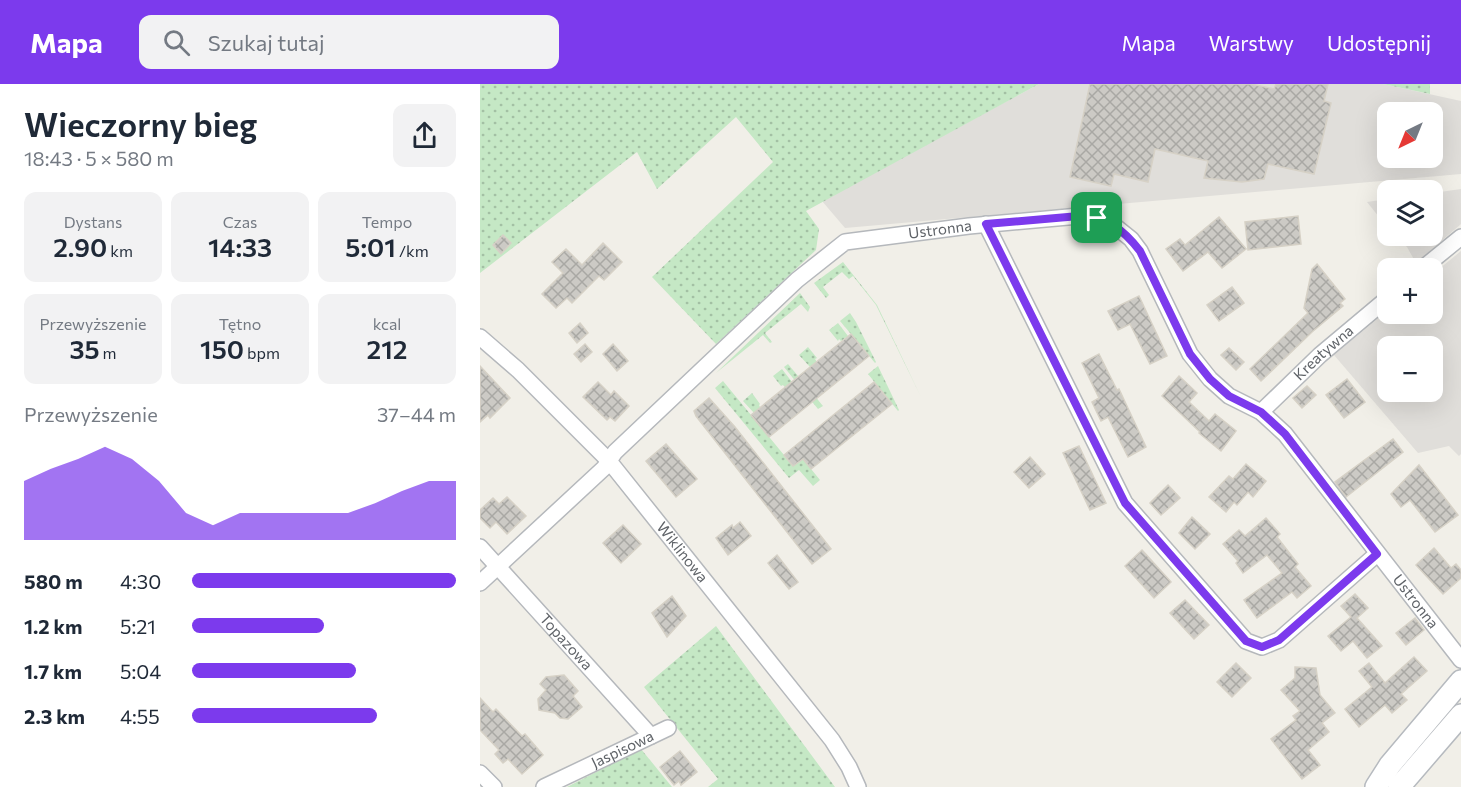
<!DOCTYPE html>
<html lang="pl">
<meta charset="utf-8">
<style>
:root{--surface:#fff;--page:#f2f2f3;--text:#1f2937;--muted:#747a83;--accent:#7c3aed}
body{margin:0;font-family:Commissioner,sans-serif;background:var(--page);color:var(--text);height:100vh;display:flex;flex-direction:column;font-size:22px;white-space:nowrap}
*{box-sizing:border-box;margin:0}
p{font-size:20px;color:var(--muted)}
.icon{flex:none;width:33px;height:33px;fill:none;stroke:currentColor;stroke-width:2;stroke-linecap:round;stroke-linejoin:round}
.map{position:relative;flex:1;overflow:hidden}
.side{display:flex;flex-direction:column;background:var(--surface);width:480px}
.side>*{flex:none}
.needle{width:39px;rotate:223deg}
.fabs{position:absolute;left:897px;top:18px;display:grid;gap:12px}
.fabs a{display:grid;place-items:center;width:66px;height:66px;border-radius:12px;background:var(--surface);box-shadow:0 6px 24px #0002;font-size:30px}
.pin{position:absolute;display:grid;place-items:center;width:51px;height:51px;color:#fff;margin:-26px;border-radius:12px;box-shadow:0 3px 9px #0006}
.round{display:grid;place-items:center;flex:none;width:63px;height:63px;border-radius:12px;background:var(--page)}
.summary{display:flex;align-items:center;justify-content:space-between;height:102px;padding:0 24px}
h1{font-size:33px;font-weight:600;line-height:45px}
.metrics{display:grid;grid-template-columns:repeat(3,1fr);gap:9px;height:102px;padding:6px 24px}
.metrics div{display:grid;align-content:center;border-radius:12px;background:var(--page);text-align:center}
.metrics b{font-size:26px;font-weight:600}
.metrics small{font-size:16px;font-weight:400}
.metrics p{font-size:16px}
.chart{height:168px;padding:12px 24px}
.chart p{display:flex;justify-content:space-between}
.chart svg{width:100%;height:108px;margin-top:6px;fill:var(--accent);opacity:.7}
ul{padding:0 24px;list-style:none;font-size:20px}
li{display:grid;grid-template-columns:96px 72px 1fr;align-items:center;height:45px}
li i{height:15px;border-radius:8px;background:var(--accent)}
header{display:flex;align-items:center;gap:36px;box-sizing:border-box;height:84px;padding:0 30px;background:var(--accent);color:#fff}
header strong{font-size:28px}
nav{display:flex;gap:33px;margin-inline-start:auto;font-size:21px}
.search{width:420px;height:54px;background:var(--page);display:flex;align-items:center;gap:15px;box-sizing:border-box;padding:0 21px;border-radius:12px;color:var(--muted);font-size:22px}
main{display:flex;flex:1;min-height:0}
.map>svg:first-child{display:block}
.industrial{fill:#e0deda;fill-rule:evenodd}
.grass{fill:url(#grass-dots)}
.building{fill:url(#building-cross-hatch);stroke:#d6d1c6;stroke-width:1.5}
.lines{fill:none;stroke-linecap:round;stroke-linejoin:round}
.minor-casing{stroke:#b5b8bc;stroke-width:18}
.secondary-casing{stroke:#b6babf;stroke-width:24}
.minor{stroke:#fff;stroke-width:15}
.secondary{stroke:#fff;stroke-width:21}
.route-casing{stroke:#fff;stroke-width:12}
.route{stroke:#7c3aed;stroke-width:8}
.labels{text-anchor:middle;stroke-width:4.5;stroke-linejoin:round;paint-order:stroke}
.street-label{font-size:15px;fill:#5f6368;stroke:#fff}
</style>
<header>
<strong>Mapa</strong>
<div class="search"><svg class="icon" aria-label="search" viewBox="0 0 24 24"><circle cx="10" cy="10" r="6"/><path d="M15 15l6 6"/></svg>Szukaj tutaj</div>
<nav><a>Mapa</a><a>Warstwy</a><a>Udostępnij</a></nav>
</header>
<main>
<section class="side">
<div class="summary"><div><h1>Wieczorny bieg</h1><p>18:43 · 5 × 580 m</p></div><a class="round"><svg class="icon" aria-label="share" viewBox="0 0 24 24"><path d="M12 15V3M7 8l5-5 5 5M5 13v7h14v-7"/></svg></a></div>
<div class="metrics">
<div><p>Dystans</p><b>2.90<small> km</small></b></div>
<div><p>Czas</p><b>14:33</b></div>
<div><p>Tempo</p><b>5:01<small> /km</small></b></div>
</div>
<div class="metrics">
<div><p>Przewyższenie</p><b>35<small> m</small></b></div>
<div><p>Tętno</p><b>150<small> bpm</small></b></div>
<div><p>kcal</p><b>212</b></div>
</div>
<div class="chart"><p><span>Przewyższenie</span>37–44 m</p>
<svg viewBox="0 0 160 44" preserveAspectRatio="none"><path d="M0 44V20L10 15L20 11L30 6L40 11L50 20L60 33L70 38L80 33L90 33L100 33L110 33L120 33L130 29L140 24L150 20L160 20V44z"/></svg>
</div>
<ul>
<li><b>580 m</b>4:30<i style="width:100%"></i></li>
<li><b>1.2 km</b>5:21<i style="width:50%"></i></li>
<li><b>1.7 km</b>5:04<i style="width:62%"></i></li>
<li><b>2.3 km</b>4:55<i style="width:70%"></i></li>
</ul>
</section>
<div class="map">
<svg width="981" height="703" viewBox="0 0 981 703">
<defs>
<pattern id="grass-dots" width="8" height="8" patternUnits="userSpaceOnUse" patternTransform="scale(1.5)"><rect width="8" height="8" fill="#c5e8c5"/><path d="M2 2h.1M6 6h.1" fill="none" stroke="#a3c0a4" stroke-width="1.8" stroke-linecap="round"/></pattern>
<pattern id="building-cross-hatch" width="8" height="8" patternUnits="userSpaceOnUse" patternTransform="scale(1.5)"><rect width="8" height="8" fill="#cccac5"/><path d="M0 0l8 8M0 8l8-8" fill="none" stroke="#a9a8a4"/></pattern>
</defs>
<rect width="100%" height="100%" fill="#f1efe8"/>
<g class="industrial">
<path d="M559 0H903L981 17V90L365 144 342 117ZM908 28H952V74H908Z"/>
<path d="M981 105V140L936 179 927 163 915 152H952L953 109Z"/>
<path d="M907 115H908L907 143 887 118Z"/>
<path d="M981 167V370L979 372 969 362 938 369 854 271 907 227 908 230H952L953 190ZM908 262H952V308H908Z"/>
</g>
<g class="grass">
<path d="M0 0H559L326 127 339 145 336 166 236 260 172 193 293 78 256 33 177 105 157 68 0 189Z"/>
<path d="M903 0H950V10Z"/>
<path d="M363 178 397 221 441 313 396 221 373 192 369 195 362 188 343 203 349 211 346 214 334 199Z"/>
<path d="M320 209 330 223 328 228 321 220 285 249 292 258 290 259 283 251 236 289Z"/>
<path d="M370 229 376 238 396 278 395 279 360 237Z"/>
<path d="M358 239 368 252 361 257 359 255 358 257 349 246Z"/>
<path d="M328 263 337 274 335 275 337 278 330 283 319 271Z"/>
<path d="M308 280 343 322 338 325 304 283Z"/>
<path d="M398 282 419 326 418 327 388 290Z"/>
<path d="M302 285 312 298 305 303 303 301 301 302 293 292Z"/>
<path d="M243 297 313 382 323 375 340 396 333 402 319 386 309 394 235 304Z"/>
<path d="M272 309 280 320 279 321 280 323 274 329 263 317Z"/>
<path d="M236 542 355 703H228L238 695 164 603Z"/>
<path d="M161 665 192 703H87Z"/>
</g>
<g class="building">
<path d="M610 0H771L794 5 796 0H848L844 17 851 19 834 90 788 80 784 95 762 98 724 94 728 77 675 65 668 98 634 90 631 102 590 93Z"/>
<path d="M818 132 821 160 768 166 765 138Z"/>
<path d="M739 133 766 165 742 184 728 168 703 187 686 165 700 155 705 161Z"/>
<path d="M23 151 31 159 21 170 13 161Z"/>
<path d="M123 159 142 178 124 196 119 192 92 219 87 214 76 224 62 210 83 189 72 178 86 165 102 181Z"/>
<path d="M837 180 865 215 860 219 863 222 832 248 781 297 770 285 828 229 824 224 832 185Z"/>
<path d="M752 203 764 219 739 237 727 221Z"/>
<path d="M659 212 687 272 670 280 650 240 638 246 628 227Z"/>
<path d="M100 239 108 249 97 259 89 249Z"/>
<path d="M371 250 389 272 289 353 271 331Z"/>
<path d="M105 260 112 268 101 278 94 270Z"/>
<path d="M133 260 148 277 137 287 123 270Z"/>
<path d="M749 264 764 278 756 286 741 271Z"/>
<path d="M619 270 637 306 639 305 666 363 648 373 628 333 621 337 612 318 619 314 602 279Z"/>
<path d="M0 282 30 314 10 334 8 331 0 338Z"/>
<path d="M699 292 717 309 709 318 729 337 735 330 756 347 741 367 719 349 720 348 682 312Z"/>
<path d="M867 295 885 318 864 334 846 311Z"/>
<path d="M118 298 131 311 134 307 149 322 135 337 130 333 127 336 103 313Z"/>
<path d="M394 298 412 320 331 385 323 375 313 382 304 371Z"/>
<path d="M827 302 836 311 822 324 813 314Z"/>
<path d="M229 314 255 343 351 465 332 480 216 332 214 327Z"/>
<path d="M913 355 923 368 866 413 855 398Z"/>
<path d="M186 360 217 395 196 413 166 377Z"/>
<path d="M599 362 626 419 610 426 583 369Z"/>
<path d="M550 373 565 390 549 404 534 388Z"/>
<path d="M766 380 786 397 773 413 768 408 757 421 754 418 746 428 729 413 749 392 753 395Z"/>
<path d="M939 381 978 431 955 448 930 416 921 423 911 410Z"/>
<path d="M688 401 700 414 681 431 670 419Z"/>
<path d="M27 413 46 432 27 450 16 438 10 444 0 434V426L13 414 19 420Z"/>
<path d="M712 433 730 450 715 465 699 449Z"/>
<path d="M786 434 800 450 797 453 818 480 815 483 831 502 817 514 812 508 777 534 764 516 802 489 787 471 763 489 756 479 758 477 743 460 759 446 765 452Z"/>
<path d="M260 438 271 452 248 471 236 454 252 441 253 444Z"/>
<path d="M143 441 161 460 141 479 123 459Z"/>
<path d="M954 464 971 484 976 480 981 486V494L963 510 936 481Z"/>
<path d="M662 466 691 498 674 514 645 482Z"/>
<path d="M297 471 318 498 309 505 288 479Z"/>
<path d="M875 510 888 524 877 534 902 562 887 574 873 557 861 567 848 552 871 533 861 522Z"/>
<path d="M192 512 206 532 187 553 172 529Z"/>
<path d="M705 516 729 541 714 555 690 529Z"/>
<path d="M935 534 944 546 926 561 916 549Z"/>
<path d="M934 573 947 587 921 610 927 616 912 629 905 621 879 643 865 625 892 603 879 587 889 579 905 599Z"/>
<path d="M756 579 771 594 752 613 737 598Z"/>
<path d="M815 583 836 584 840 611 855 629 842 639 849 648 828 666 840 681 822 695 791 655 816 636 813 632 820 627 801 606 815 594Z"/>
<path d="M84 591 98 607 93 612 102 623 88 635 80 634 75 629 59 626 58 615 66 606 60 600 66 593Z"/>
<path d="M0 614 13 628 16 625 42 652 45 650 63 671 42 690 28 675 23 679 15 670 19 666 0 646Z"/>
<path d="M200 667 217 688 201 701 199 697 194 701 180 683Z"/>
</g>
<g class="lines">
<g class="minor-casing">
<g id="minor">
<path d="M506 140 645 419 766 557 782 563 799 556 897 470"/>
<path d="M943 184 981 153"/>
<path id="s1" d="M0 253 38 286 129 377 352 656 369 683 378 703"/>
<path id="s2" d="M781 328 840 271 908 214"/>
<path id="s3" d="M0 463 171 652"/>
<path id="s4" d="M0 499 124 384 135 368 317 196 365 158 489 142 599 132 617 134 631 139 651 155 660 167 710 270 730 295 749 312 781 328 805 350 981 576"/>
<path d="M0 689 14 703"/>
<path id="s5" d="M64 703 188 644"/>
</g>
</g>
<g class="secondary-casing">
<g id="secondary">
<path d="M896 703 910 681 981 597"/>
<path d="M919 703 981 631"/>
</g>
</g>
<use href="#minor" class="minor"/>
<use href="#secondary" class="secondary"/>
</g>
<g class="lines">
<g class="route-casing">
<path id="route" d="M599 132C629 135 642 144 660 167L710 270 730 295 749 312 781 328 805 350 897 470 799 556 782 563 766 557 645 419 506 140Z"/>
</g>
<use href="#route" class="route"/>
</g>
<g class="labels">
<g class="street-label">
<text dy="5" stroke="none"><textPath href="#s4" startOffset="596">Ustronna</textPath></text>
<text dy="5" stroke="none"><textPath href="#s2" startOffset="86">Kreatywna</textPath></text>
<text dy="5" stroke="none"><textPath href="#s1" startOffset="296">Wiklinowa</textPath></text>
<text dy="5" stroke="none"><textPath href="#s4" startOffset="1262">Ustronna</textPath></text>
<text dy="5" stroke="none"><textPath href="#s3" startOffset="128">Topazowa</textPath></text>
<text dy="5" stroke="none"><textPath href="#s5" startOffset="87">Jaspisowa</textPath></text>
</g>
</g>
</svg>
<div class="fabs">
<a><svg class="needle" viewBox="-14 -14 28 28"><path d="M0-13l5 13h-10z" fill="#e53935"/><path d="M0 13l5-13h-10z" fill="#747a83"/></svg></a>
<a><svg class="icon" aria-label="layers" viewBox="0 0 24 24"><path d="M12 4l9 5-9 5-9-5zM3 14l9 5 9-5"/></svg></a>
<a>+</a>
<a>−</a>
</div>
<div class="pin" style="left:617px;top:134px;background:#1e9e55"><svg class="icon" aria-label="arrive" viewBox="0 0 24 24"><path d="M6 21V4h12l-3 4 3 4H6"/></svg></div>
</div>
</main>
